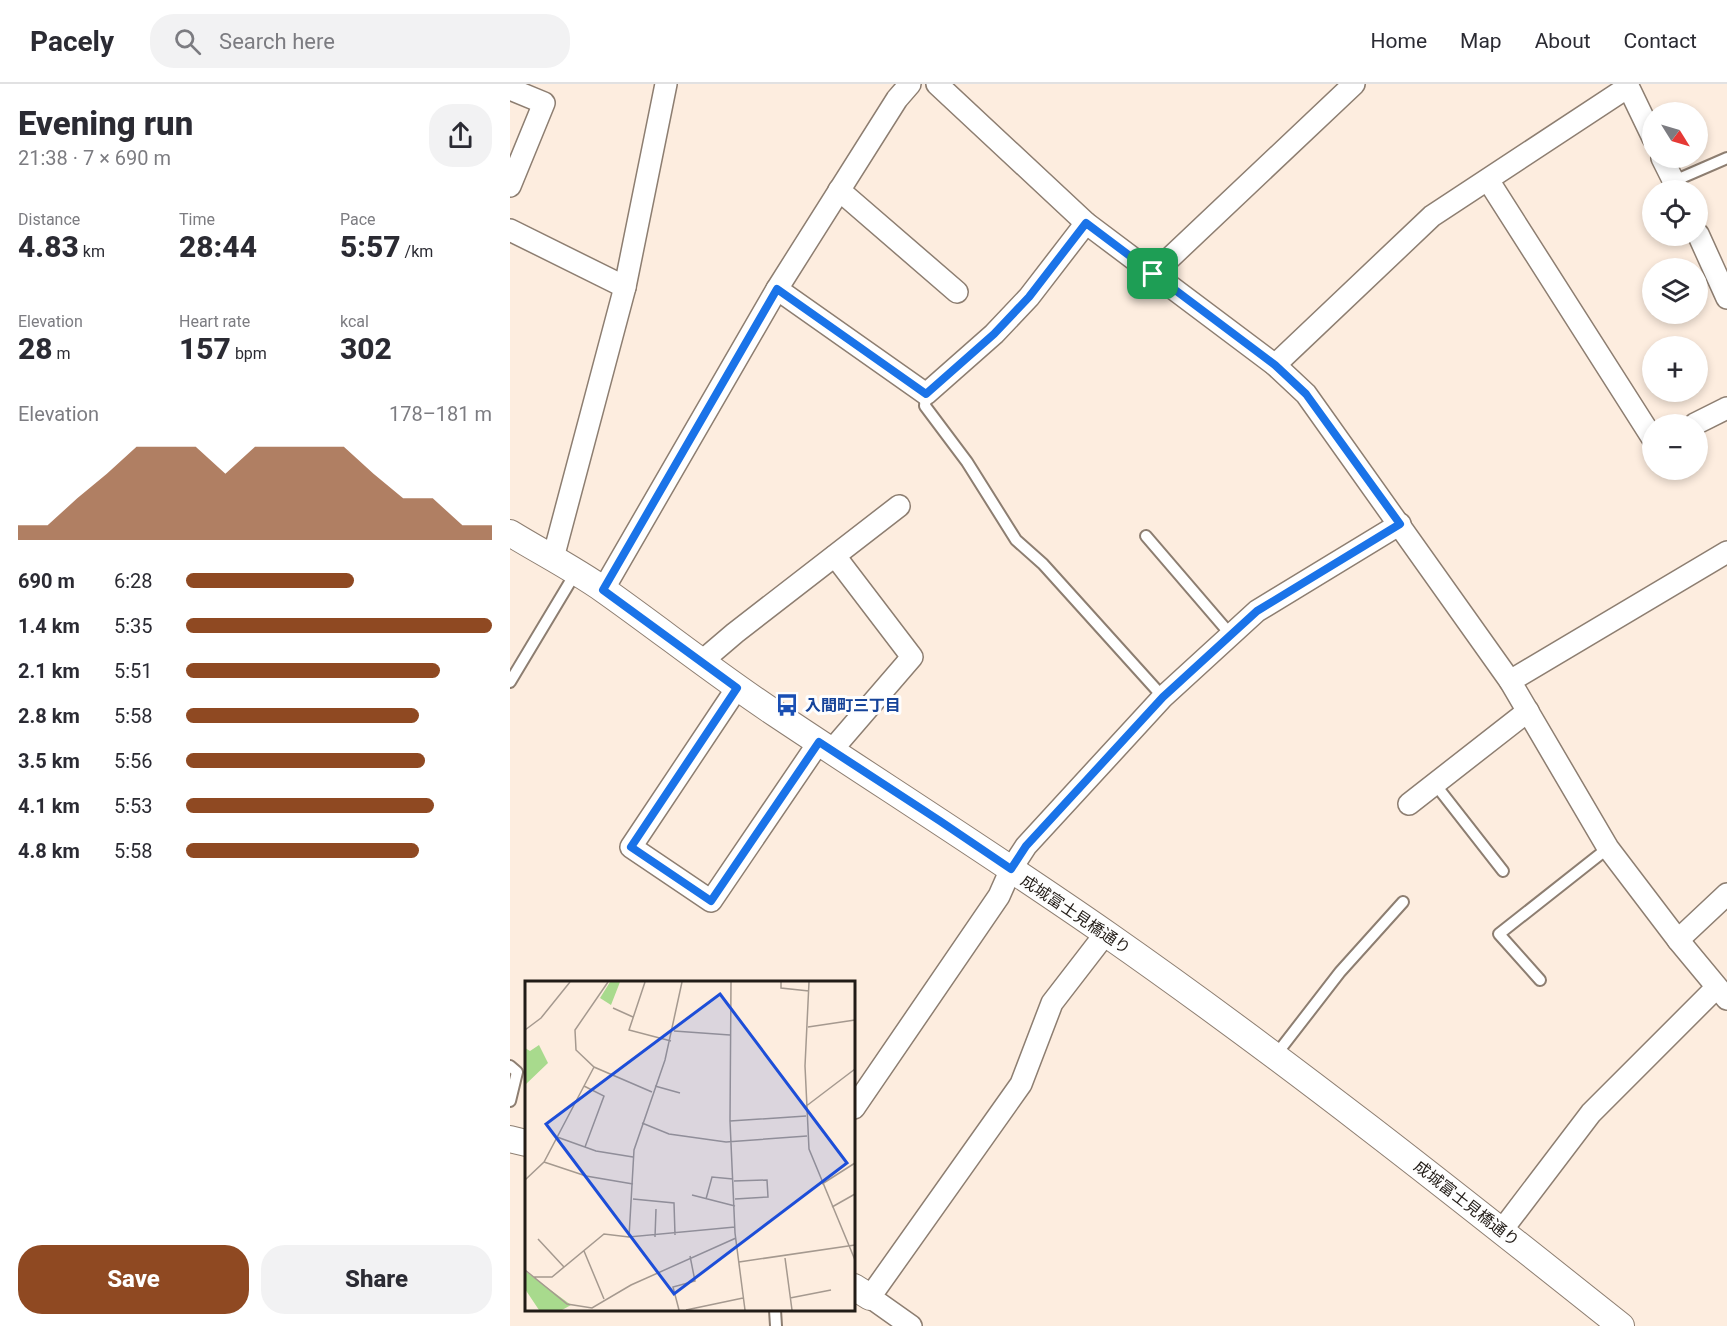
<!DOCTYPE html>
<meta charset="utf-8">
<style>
:root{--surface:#fff;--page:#f2f2f3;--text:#2b2b33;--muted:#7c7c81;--line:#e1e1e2;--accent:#8f4922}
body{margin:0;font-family:Roboto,"Noto Sans JP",sans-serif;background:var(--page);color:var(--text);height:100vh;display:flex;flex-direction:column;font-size:22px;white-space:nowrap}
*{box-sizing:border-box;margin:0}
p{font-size:20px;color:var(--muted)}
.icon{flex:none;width:33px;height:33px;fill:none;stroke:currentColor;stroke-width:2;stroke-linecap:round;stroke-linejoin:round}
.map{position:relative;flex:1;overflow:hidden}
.drawer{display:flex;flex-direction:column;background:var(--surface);width:510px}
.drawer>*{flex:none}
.needle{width:39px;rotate:127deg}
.tools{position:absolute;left:1132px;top:18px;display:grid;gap:12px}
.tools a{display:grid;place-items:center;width:66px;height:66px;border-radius:50%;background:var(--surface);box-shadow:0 3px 9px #0003;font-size:30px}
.pin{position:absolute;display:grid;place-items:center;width:51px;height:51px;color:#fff;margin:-26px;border-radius:12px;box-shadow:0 3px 9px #0006}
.round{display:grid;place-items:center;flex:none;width:63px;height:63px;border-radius:24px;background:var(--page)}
.headline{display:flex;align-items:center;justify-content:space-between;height:102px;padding:0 18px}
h1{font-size:33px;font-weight:800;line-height:45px}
.metrics{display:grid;grid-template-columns:repeat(3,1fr);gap:9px;height:102px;padding:6px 18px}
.metrics div{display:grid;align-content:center}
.metrics b{font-size:30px;font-weight:800}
.metrics small{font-size:16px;font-weight:400}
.metrics p{font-size:16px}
.chart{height:168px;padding:12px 18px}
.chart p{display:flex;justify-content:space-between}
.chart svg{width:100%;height:108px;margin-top:6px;fill:var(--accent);opacity:.7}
.cta{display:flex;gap:12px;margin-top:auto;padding:12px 18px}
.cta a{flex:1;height:69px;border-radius:24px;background:var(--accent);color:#fff;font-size:24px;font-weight:800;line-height:69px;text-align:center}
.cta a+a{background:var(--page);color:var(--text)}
ul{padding:0 18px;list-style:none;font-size:20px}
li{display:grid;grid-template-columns:96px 72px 1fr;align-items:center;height:45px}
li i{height:15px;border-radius:8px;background:var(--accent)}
header{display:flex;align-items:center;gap:36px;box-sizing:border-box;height:84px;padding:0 30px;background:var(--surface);border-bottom:2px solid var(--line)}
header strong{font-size:28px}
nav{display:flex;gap:33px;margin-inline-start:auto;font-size:21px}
.search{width:420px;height:54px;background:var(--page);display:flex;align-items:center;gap:15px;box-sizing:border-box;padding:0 21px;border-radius:24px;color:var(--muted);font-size:22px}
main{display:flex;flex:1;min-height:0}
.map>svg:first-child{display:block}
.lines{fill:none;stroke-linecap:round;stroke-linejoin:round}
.service-casing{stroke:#8d7e71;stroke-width:14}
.minor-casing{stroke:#8d7e71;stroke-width:24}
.tertiary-casing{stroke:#8d7e71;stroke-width:28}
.service{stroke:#fff;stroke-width:10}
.minor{stroke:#fff;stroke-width:21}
.tertiary{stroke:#fff;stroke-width:26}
.route-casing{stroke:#fff;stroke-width:12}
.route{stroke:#1a73e8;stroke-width:8}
.labels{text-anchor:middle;stroke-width:6;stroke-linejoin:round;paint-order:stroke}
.transit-label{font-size:16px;font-weight:bold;fill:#164399;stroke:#fefefe;text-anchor:start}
.street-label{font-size:16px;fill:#221c17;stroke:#fefefe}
.inset-road{fill:none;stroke:#a5998f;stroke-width:1.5}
.view{fill:#1d4ed8;fill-opacity:0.15;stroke:#1d4ed8;stroke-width:3}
.inset-edge{fill:none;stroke:#221c17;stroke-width:3}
</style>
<header>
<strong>Pacely</strong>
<div class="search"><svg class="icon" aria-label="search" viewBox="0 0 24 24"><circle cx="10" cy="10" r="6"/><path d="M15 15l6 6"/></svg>Search here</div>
<nav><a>Home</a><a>Map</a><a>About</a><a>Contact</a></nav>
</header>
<main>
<section class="drawer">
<div class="headline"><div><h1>Evening run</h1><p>21:38 · 7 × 690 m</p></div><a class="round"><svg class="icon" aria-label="share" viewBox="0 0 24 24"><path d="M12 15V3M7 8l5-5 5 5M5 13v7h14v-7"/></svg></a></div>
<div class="metrics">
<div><p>Distance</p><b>4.83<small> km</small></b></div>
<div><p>Time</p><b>28:44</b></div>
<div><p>Pace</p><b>5:57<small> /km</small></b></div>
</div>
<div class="metrics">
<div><p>Elevation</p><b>28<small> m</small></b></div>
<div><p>Heart rate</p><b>157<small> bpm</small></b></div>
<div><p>kcal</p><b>302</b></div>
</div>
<div class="chart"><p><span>Elevation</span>178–181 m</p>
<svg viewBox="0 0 160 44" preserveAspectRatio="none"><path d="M0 44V38L10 38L20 27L30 17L40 6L50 6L60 6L70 17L80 6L90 6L100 6L110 6L120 17L130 27L140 27L150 38L160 38V44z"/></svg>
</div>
<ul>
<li><b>690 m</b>6:28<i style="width:55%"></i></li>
<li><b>1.4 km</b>5:35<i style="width:100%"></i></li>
<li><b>2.1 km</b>5:51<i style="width:83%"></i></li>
<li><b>2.8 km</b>5:58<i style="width:76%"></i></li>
<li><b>3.5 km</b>5:56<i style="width:78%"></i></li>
<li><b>4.1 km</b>5:53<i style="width:81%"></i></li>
<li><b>4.8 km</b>5:58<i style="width:76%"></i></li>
</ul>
<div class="cta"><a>Save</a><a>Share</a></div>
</section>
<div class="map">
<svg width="1217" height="1242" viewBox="0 0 1217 1242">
<rect width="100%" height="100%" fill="#fdeddf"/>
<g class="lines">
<g class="service-casing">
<g id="service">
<path d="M1164 97 1217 74"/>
<path d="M416 310 415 322 457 378 506 456 533 480 653 613"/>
<path d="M636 452 721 551"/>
<path d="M0 598 66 488"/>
<path d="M925 700 993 787"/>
<path d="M1030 896 989 850 1098 764"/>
<path d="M765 972 830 888 893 818"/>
<path d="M0 982 7 988 0 1017"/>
<path d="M265 1226 266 1242"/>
</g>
</g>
<g class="minor-casing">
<g id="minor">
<path d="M427 0 576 139 765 281 796 310 1000 597 1098 764 1168 856 1217 915"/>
<path d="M1117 0 1143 54"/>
<path d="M0 5 34 19 0 102"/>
<path d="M1152 74 1168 106"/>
<path d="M978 96 1143 355"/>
<path d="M329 106 447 208"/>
<path d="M0 146 115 203"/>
<path d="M1188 150 1217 214"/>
<path d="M643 190 844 0"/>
<path d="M267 205 416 310 484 250 519 213 576 139"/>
<path d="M765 281 922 132 1118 3"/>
<path d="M1185 340 1217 324"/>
<path d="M43 474 115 203 156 0"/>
<path d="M93 506 267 205 387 15 400 0"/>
<path d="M191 578 225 549 389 422"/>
<path d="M1000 597 1217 468"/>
<path d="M227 604 121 763 201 817 309 658"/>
<path d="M321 667 402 573 325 472"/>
<path d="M899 720 1018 627"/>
<path d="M1168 856 1217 810"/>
<path d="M344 1024 489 812 501 785 516 762 653 613 747 527 890 440"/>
<path d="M992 1146 1081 1029 1206 904"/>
<path d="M401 1242 360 1213 511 1000 542 919 596 849"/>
</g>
</g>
<g class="tertiary-casing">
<g id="tertiary">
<path d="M0 449C31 468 64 485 94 506 152 547 207 591 266 630 377 704 489 775 598 851 774 974 943 1108 1111 1242"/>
<path d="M0 1055 16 1059"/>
<path d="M344 1203 360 1213"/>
</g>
</g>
<use href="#service" class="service"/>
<use href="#minor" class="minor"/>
<use href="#tertiary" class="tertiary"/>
</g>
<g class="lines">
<g class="route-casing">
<path id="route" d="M576 139 765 281 796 310 890 440 747 527 653 613 516 762 501 785 430 737 309 658 201 817 121 763 227 604 93 506 267 205 416 310 484 250 519 213Z"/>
</g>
<use href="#route" class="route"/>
</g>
<defs>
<g id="bus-bare" transform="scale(1.8)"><path d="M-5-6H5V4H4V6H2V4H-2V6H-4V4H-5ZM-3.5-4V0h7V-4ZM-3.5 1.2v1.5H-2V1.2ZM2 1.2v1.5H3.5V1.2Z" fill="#1a4fb4" stroke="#fefefe" stroke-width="2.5" paint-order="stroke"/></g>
</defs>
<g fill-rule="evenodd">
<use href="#bus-bare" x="277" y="621"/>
</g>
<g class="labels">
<g class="transit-label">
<text x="295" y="627">入間町三丁目</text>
</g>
<g class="street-label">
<text transform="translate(566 830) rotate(34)" y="6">成城富士見橋通り</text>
<text transform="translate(957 1119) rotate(38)" y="6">成城富士見橋通り</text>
</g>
</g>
<g transform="translate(15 897)">
<rect width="330" height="330" fill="#fdeddf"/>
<path d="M85 1H95L86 24 75 17ZM14 64 23 82 0 104V67L5 70ZM0 290 46 324 37 329H14L0 308Z" fill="#a8da8d"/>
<path class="inset-road" d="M83 1 50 49 51 69 69 86 127 111M120 1 104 49 146 60M157 1 140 79 109 169 104 256 210 246M206 1 205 140 210 252 220 329M256 1V7L284 10M284 1 280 85 284 168 330 279M88 27 108 36M283 46 330 39M0 49 16 37 45 1M149 50 205 54M59 105 79 115 60 166M130 105 155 112M280 126 330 88M205 140 281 135M117 142 144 153 201 161 282 155M32 156 71 170 108 176M19 181 61 195 108 203M0 199 19 181 69 86M209 200 242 199 243 216 210 218M297 203 330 182M167 214 210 225M108 218 149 222 150 254M181 218 187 196 208 198M307 226 330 213M130 256 131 228M13 258 39 286M59 270 79 318M260 277 267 329M214 281 330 264M0 289 42 323 67 327 106 304 211 257M9 296H27L79 253 104 256M265 317 306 309M154 329 148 306 170 300 165 275M161 329 218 317"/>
<path class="view" d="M195 13 322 182 149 313 21 143Z"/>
<rect width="330" height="330" class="inset-edge"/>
</g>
</svg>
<div class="tools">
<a><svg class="needle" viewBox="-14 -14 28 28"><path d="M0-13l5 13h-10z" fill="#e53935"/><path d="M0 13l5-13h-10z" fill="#7c7c81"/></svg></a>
<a><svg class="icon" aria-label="locate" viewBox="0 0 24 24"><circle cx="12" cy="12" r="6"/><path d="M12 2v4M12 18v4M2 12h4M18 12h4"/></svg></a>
<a><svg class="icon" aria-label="layers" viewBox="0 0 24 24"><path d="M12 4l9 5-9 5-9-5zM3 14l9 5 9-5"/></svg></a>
<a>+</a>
<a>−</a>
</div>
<div class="pin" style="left:643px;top:190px;background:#1e9e55"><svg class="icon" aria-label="arrive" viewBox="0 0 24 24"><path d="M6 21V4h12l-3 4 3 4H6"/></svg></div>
</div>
</main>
